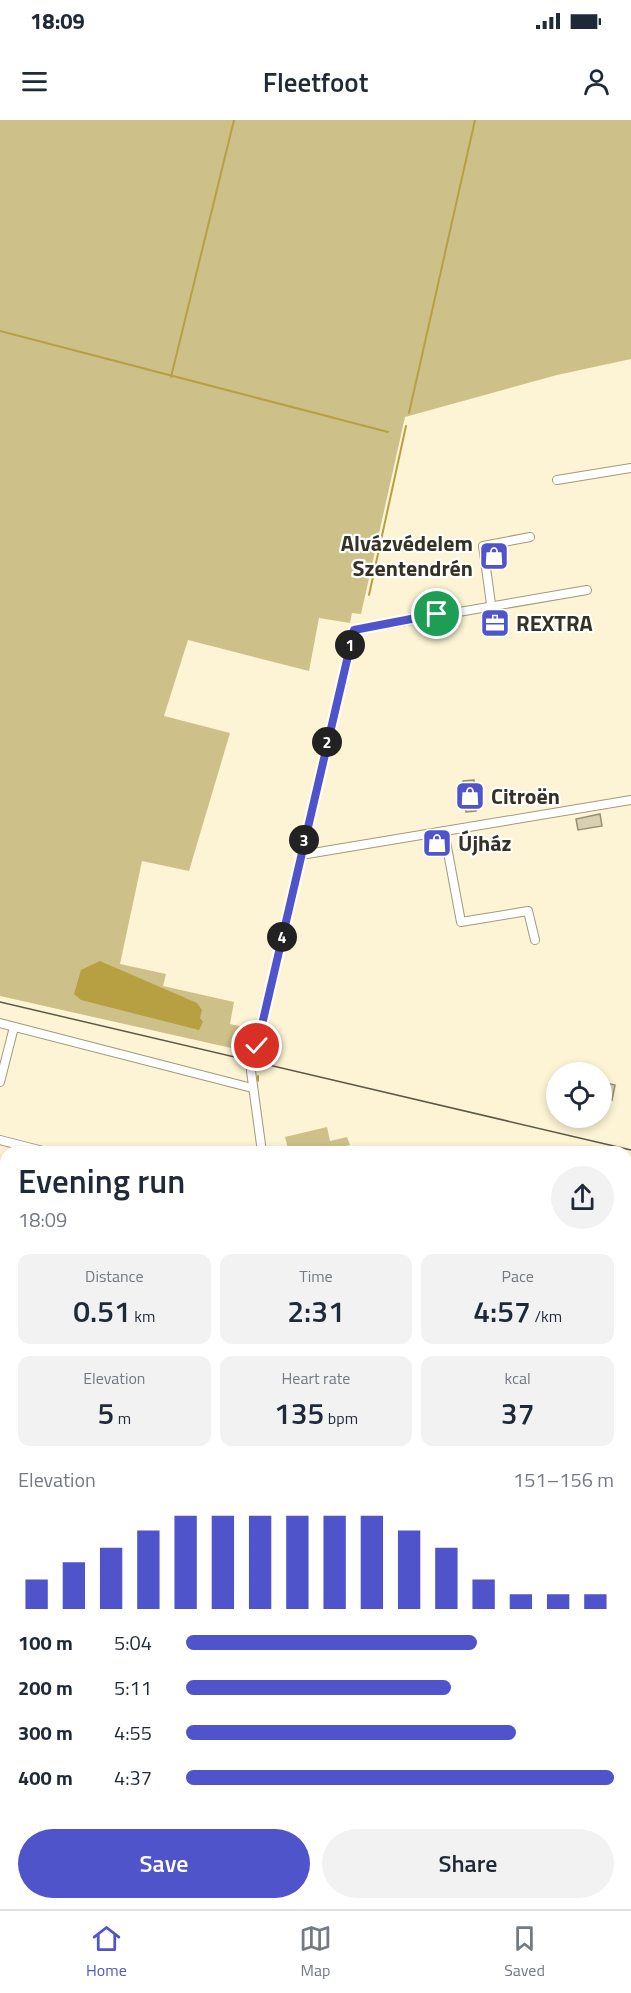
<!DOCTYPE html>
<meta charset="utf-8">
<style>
:root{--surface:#fff;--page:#f2f2f3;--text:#1f2937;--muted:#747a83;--line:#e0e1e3;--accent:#4f54ca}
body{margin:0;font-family:"Titillium Web",sans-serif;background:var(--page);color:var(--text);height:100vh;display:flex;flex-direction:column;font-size:22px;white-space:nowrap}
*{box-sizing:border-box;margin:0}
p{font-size:20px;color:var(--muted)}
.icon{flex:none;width:33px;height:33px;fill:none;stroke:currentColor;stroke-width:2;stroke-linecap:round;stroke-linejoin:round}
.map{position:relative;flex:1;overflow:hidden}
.drawer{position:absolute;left:0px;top:1026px;width:632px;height:764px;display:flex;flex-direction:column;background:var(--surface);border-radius:18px 18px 0 0;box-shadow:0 3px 9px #0003}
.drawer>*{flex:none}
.buttons{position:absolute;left:546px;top:942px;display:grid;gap:12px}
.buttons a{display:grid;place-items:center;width:66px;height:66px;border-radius:50%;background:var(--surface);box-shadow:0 3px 9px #0003;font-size:30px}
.pin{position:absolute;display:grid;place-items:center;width:51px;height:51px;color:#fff;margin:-26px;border:3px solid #fff;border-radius:50%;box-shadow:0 2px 6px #0007}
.km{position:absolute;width:30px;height:30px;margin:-15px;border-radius:50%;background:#222;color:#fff;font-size:16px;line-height:30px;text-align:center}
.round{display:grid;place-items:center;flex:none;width:63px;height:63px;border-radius:32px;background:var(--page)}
.summary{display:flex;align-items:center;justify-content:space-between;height:102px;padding:0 18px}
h1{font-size:33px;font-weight:600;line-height:45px}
.stats{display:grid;grid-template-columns:repeat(3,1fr);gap:9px;height:102px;padding:6px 18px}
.stats div{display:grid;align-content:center;border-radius:12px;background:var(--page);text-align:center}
.stats b{font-size:30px;font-weight:600}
.stats small{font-size:16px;font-weight:400}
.stats p{font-size:16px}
.chart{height:168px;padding:12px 18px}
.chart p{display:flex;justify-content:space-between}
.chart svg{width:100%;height:108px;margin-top:6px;stroke:var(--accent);stroke-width:6}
.primary-button{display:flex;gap:12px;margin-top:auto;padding:12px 18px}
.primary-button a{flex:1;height:69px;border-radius:36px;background:var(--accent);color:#fff;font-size:24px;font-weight:600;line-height:69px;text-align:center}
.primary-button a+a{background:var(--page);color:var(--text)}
ul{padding:0 18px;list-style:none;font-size:20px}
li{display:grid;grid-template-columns:96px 72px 1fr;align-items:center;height:45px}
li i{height:15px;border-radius:8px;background:var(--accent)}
.status{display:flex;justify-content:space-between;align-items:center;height:42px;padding:0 30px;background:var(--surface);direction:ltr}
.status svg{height:16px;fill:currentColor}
header{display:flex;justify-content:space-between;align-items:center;height:78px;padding:0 18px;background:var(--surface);font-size:27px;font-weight:600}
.tabs{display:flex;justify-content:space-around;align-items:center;height:84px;border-top:2px solid var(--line);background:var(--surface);font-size:16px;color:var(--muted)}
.tabs a{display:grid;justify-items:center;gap:3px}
.tabs .active{color:var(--accent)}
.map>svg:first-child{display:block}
.green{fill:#cec089}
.water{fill:#b7a041}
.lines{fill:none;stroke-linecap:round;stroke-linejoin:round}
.stream{stroke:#b7a041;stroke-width:2}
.building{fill:#d8d0b1;stroke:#968f72;stroke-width:1.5}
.street-casing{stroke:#a19a7c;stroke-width:10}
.primary-casing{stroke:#897c49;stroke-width:15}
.street{stroke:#fff;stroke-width:8}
.primary{stroke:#d3c89e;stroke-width:12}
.tram{stroke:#5c5847;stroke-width:1.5}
.route-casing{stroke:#fff;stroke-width:12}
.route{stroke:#4f54ca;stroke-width:8}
.labels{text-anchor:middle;stroke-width:4.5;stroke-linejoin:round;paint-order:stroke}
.poi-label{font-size:22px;font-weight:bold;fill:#353225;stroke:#fff;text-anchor:start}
</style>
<div class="status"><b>18:09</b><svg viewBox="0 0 49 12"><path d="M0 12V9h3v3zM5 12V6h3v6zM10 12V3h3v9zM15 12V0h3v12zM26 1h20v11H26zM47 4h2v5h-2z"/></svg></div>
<header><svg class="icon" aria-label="menu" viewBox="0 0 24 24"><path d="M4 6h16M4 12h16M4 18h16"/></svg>Fleetfoot<svg class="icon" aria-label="person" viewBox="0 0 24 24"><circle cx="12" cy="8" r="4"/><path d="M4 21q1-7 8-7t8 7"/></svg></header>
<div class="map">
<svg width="631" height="1789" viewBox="0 0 631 1789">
<rect width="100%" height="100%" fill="#fcf4d4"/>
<g class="green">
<path d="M0 0H631V239L557 255 405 297 361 494 352 493 350 503 319 498 309 551 188 520 164 596 230 613 189 751 142 741 120 844 166 854 163 866 234 882 230 904 253 909 249 932 0 876Z"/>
<path d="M327 1007 330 1021 347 1017 350 1025 316 1032H289L285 1017Z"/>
<path d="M626 1060 631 1061V1195H627L626 1192Z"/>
<rect x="626" y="1611" width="5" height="58"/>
<path d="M6 1691V1755L0 1758V1694Z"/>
</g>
<g class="water">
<path d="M100 841 197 883 202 890 200 898 203 902 199 910 81 880 74 874 81 850Z"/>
<path d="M626 1669H631V1789H0V1758L6 1755V1784H626Z"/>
</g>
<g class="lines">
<g class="stream">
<path d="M0 211 388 312"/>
<path d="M171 257 234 0"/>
<path d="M409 293 475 0"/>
<path d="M369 475 406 306"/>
<path d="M262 940 263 936"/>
<path d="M258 956V961"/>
</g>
</g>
<g class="building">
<path d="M474 660 476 691 466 692 463 661Z"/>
<path d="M600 694 602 706 578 710 576 699Z"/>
<path d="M602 962 615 965 612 980 602 977Z"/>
</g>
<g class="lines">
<g class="street-casing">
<g id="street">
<path d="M557 360 631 348"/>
<path d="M491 484 483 426 530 417"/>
<path d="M444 711 461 802 528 791 535 820"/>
<path d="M301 735 631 680"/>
<path d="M0 903 252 968"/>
<path d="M0 962 14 907"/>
<path d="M0 1020 47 1032"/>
<path d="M262 1032 251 951 354 510 587 470"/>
<path d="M0 1163 6 1182"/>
</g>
</g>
<g class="primary-casing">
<g id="primary">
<path d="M626 1213 631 1212"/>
<path d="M0 1311H6"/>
</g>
</g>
<use href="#street" class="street"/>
<use href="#primary" class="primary"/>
<path class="tram" d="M0 882 631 1030"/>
</g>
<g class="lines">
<g class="route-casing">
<path id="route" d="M257 926 354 510 437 494"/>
</g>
<use href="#route" class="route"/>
</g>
<defs>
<g id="shop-square" transform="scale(1.5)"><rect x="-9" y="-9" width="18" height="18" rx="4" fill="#4f54ca" stroke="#fff"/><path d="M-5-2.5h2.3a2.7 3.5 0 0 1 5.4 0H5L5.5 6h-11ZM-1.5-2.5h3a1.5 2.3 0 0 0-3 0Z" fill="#fff"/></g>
<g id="office-square" transform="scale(1.5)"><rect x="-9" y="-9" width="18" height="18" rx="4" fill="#4f54ca" stroke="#fff"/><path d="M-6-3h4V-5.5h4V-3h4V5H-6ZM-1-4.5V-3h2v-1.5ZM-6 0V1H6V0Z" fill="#fff"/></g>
</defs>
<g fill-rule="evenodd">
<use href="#shop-square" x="494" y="436"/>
<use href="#office-square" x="495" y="503"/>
<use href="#shop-square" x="470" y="676"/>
<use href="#shop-square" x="437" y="723"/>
</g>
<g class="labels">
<g class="poi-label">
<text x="473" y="431" text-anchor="end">Alvázvédelem<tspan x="473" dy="25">Szentendrén</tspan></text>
<text x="516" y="511">REXTRA</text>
<text x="491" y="684">Citroën</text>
<text x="458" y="731">Újház</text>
</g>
</g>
</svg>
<div class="buttons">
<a><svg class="icon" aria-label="locate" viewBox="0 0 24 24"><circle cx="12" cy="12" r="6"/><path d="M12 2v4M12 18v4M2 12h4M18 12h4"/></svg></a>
</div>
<div class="pin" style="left:437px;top:494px;background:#1e9e55"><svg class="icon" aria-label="arrive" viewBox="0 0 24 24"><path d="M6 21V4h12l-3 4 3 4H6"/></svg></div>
<div class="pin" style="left:257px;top:926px;background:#d93025"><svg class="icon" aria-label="check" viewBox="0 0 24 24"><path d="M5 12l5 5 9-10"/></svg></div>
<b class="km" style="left:350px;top:525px">1</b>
<b class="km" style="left:327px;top:622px">2</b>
<b class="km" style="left:304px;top:720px">3</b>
<b class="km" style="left:282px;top:817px">4</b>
<section class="drawer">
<div class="summary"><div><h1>Evening run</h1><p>18:09</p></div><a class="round"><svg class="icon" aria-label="share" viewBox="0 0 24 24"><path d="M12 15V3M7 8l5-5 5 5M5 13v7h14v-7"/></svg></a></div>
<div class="stats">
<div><p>Distance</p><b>0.51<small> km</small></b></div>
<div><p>Time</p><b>2:31</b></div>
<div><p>Pace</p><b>4:57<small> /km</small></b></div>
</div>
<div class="stats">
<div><p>Elevation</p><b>5<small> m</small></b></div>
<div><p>Heart rate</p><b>135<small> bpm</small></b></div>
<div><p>kcal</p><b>37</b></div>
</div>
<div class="chart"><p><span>Elevation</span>151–156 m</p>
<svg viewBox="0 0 160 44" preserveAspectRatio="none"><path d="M5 44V32M15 44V25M25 44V19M35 44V12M45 44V6M55 44V6M65 44V6M75 44V6M85 44V6M95 44V6M105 44V12M115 44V19M125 44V32M135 44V38M145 44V38M155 44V38"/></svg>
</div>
<ul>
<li><b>100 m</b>5:04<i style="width:68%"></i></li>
<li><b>200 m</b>5:11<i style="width:62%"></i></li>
<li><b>300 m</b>4:55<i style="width:77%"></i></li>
<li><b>400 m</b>4:37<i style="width:100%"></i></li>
</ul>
<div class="primary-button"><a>Save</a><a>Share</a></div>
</section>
</div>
<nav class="tabs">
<a class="active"><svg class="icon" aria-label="home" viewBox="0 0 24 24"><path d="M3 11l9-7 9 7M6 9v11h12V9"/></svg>Home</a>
<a><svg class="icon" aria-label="map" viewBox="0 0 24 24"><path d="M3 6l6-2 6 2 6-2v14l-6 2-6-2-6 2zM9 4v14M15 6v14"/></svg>Map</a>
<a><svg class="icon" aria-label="saved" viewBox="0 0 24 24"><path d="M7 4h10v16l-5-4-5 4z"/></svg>Saved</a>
</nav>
